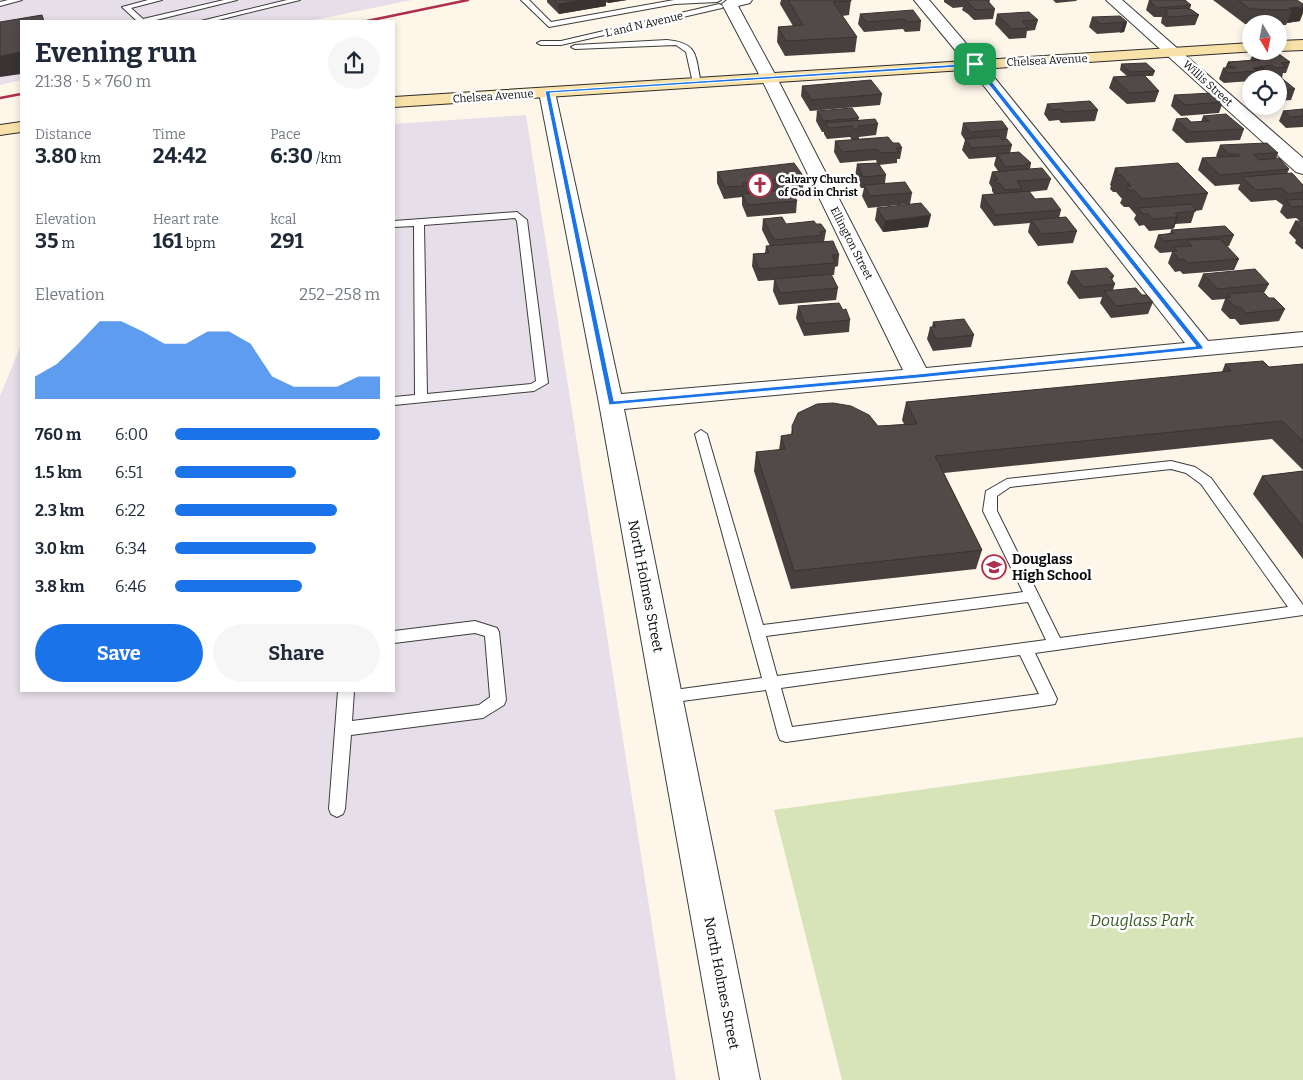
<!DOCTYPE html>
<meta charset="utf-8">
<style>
:root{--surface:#fff;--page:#f6f6f7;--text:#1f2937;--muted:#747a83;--accent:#1a73e8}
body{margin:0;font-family:Bitter,serif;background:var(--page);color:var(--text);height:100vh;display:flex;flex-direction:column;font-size:19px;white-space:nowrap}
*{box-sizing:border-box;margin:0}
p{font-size:16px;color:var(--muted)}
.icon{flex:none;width:28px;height:28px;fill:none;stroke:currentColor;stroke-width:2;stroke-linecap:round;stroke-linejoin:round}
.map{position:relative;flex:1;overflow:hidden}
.side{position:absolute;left:20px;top:20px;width:375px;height:672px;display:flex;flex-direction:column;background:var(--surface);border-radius:0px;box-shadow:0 2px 8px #0003}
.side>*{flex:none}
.needle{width:32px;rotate:170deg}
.controls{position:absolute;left:1242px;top:15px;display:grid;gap:10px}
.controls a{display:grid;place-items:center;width:45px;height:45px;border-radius:50%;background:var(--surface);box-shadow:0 2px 8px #0003;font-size:25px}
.pin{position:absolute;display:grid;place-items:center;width:42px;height:42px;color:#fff;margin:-21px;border-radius:10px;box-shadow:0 2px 8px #0006}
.round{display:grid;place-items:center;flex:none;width:52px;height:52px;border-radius:26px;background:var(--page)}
.overview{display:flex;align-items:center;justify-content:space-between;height:85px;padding:0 15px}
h1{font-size:28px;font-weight:700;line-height:38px}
.stats{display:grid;grid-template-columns:repeat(3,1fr);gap:8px;height:85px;padding:5px 15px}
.stats div{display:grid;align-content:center}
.stats b{font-size:21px;font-weight:700}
.stats small{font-size:14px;font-weight:400}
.stats p{font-size:14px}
.chart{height:140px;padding:10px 15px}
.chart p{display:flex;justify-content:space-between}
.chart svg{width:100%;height:90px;margin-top:5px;fill:var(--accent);opacity:.7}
.cta{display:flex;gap:10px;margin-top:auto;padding:10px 15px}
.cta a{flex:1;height:58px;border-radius:30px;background:var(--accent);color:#fff;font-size:20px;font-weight:700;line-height:58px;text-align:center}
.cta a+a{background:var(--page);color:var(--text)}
ul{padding:0 15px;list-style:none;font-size:16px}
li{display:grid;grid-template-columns:80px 60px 1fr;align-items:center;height:38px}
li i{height:12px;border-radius:6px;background:var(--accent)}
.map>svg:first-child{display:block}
.industrial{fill:#e6dfe9}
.green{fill:#d6e4b7}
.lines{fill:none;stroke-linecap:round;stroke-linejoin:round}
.service-casing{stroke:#3d3d3d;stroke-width:2}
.minor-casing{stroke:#3d3d3d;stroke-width:2}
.secondary-casing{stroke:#2c2c2c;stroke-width:2}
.service{fill:#fff;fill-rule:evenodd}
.minor{fill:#fff;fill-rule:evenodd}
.secondary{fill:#f8e2a9;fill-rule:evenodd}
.rail{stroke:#ae2f4b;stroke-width:2.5}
.wall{fill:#47403e}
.shaded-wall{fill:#393432}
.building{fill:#524a48;stroke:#393432}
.route{fill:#1a73e8;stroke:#fff;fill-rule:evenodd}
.labels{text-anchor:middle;stroke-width:5;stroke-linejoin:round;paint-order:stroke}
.far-street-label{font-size:11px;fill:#0a0a0a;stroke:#fff}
.far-poi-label{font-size:11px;font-weight:bold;fill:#0a0a0a;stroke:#fff;text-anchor:start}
.poi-label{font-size:14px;font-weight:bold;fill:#0a0a0a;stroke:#fff;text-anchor:start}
.street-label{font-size:14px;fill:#0a0a0a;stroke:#fff}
.near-park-label{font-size:16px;font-style:italic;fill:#375c21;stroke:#fff}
</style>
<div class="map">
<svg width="1303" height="1080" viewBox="0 0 1303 1080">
<rect width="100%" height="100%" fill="#fdf6e9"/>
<g class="industrial">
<path d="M0 0H412L309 21H21V80L0 85Z"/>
<path d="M526 115 676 1080H0V396L21 345V691H394V124Z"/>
</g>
<path class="green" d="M1303 737V1080H842L774 810Z"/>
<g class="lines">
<g class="service-casing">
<g id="service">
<path d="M8 0H22L0 6V2Z"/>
<path d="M148 0H162L131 8 143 19 224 0H237L152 21H137L122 7Z"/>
<path d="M287 0H300L214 21H201Z"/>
<path d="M521 0H529L551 22 674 0H721L717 2 675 4 549 27Z"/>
<path d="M719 4 723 6 722 8 561 45H541L537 43 541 41H561Z"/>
<path d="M667 40C699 43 695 56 701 83L700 85 693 83 686 52 676 45 575 49 571 47 575 45Z"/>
<path d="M517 212 527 220 548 383 534 391 394 405V397L415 395 414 226 394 227V221ZM515 218 517 221 536 381 531 384 427 394 424 225Z"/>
<path d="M701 430 707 434 763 625 1023 592 983 511 986 491 1007 479 1171 461 1195 467 1211 478 1303 605V615L1035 653 1057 699 1055 704 1049 705 786 742 780 740 778 735 766 690 667 703 661 702 659 697 661 692 667 691 762 678 695 434ZM1171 469 1186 473 1201 484 1288 607 1060 638 997 511V496L1010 487ZM1028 602 1046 640 777 676 766 636ZM1020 655 1039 694 792 727 781 688Z"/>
<path d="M475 621 497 628 499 632 506 700 504 705 483 718 351 735 345 809 343 814 337 817 331 814 329 809 338 691H354L352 721 479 705 490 697 485 636 475 633 394 643V631Z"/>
</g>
</g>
<g class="minor-casing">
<g id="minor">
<path d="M727 0H752L750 3 738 6 777 78 926 368 1185 343 969 67 914 0H929L981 61 1208 341 1303 332V346L624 409 760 1080H720L599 403 539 92 541 88H553L555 92 621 394 903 370 761 78 722 4Z"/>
<path d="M1106 0H1122L1303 158V174L1296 172Z"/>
</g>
</g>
<g class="secondary-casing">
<g id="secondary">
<path d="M1303 40V50L1279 51V41Z"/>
<path d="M1251 43V51H1257L394 107V97Z"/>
<path d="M21 122V132L0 135V125Z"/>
</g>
</g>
<use href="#service" class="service"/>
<use href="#minor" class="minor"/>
<use href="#secondary" class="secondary"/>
<g class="rail">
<path d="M367 21 468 0"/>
<path d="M0 98 21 94"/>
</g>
</g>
<g class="wall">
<path d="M547 0H627L608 3 606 2V6L559 14 547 2Z"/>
<path d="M781 0H851L849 15 842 16 857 37 855 52 785 56 777 42 778 27 793 26 780 4Z"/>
<path d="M944 0H990L989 3 995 9 993 19 974 20 968 14 962 10 963 7 953 8 944 2Z"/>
<path d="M1053 0H1077L1076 1 1056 3Z"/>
<path d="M1149 0 1191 5 1190 9 1199 15 1195 25 1166 27 1161 23 1162 17H1154L1146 10Z"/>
<path d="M1213 0H1297L1300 21 1287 23 1286 25H1279V24H1245Z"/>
<path d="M860 14 921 21 920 31 905 32 903 29 864 32 858 24Z"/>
<path d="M997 14 1038 20 1035 30 1027 31 1026 38 1009 39 995 24Z"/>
<path d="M1092 17 1127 22 1124 32 1097 34 1089 27Z"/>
<path d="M1253 54 1290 62 1286 73H1283L1282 78H1281L1295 89 1291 100 1279 101V79H1268L1269 77 1268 76 1261 77H1254V79H1251V81L1224 83 1219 79 1223 68H1225L1228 62 1250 60Z"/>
<path d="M1121 64 1155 71 1153 76H1145L1159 91 1155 102 1127 104 1109 88 1113 77 1127 76 1120 70Z"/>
<path d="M1251 83V99L1246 94 1250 84Z"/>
<path d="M802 86 882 94 880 105 810 111 801 96Z"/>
<path d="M1174 95 1223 102 1219 113 1181 116 1171 106Z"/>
<path d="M1047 104 1098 110 1095 121 1061 123 1059 120 1049 121 1044 114Z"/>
<path d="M1303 109V127L1286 128 1279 121 1283 111Z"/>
<path d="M817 111 859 118 858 120 878 124 876 135 859 137V139L893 143 902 148 900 159H897V163L879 165 886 175 885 183 912 193 910 204 868 208 862 196 864 188H861L855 176 857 164 877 163 876 160 840 163 834 152 835 141 852 140 850 137 827 139 824 134V132H822L816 121Z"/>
<path d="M1203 116 1244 129 1240 140 1186 143 1172 130 1176 119 1191 122H1201Z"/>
<path d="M963 123 1008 129 1006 140 1012 145 1010 153 1031 163 1030 169 1051 179 1047 190 1029 192 1035 199 1061 210 1059 218 1077 231 1073 243 1038 246 1028 232 1030 223 994 226 980 207 982 195 994 194 992 191V188L989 183 992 172 998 171 994 165 996 157 969 159 962 150 965 140 961 134Z"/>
<path d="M1220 145 1278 153 1276 159 1289 169 1287 174 1303 185V249H1302L1295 243 1296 240 1289 233 1295 221H1300L1296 218 1287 219 1280 212 1283 205 1276 200 1251 202 1238 189 1240 184 1215 186 1198 170 1202 158 1217 157 1216 156Z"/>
<path d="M1115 168 1208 193 1202 210 1195 211 1191 223 1175 224 1174 228 1172 229 1149 231 1144 225 1139 226 1134 219 1136 215 1129 207H1124L1120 203 1122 199 1116 192H1113L1110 189 1111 186 1110 185Z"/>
<path d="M717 172 804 177 803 188 777 191 797 201 796 213 747 217 742 205V197L724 199 717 183Z"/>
<path d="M877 208 928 227 883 232 875 220Z"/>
<path d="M763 219 786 224H816L826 231 824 242 839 255 838 266 835 267 834 275H831L838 288 836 300 779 305 773 291 774 280 758 281 752 266 753 254 765 253 766 246H770L762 230Z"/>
<path d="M1171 230 1234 235 1229 246H1227L1239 259 1234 270 1183 274 1180 271 1175 272 1168 263 1172 252 1160 253 1154 247 1158 235 1170 234Z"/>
<path d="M1071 271 1114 276 1112 280 1115 284 1113 290 1142 295 1153 302 1148 314 1111 318 1100 303 1102 297 1079 299 1067 283Z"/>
<path d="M1203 274 1269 284 1264 293 1269 298 1285 309 1279 321 1240 325 1235 319H1230L1221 310 1225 299 1212 300 1198 286Z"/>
<path d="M798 306 843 310 850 320 849 332 804 336 796 318Z"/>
<path d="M933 322 974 335 971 347 933 351 927 339 930 327H932Z"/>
<path d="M1225 364 1269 367 1303 364V470L1272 439 944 473 982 550 976 569 791 589 754 471 756 452 779 450 781 436 791 435 792 426H878L904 424 902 420 906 402 1222 372Z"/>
<path d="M1303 471V559L1253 494 1262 476Z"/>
</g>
<g class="shaded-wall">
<path d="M583 0H606V6L559 14 558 4Z"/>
<path d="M608 0H627L608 3Z"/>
<path d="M1303 7V13L1300 21 1287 23 1292 10 1289 8Z"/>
<path d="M1127 22 1124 32 1120 33 1123 23Z"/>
<path d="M21 52V74L0 77V56Z"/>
<path d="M1265 66 1261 77H1254L1257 71 1253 68Z"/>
<path d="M931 215 928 227 883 232 885 221Z"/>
<path d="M1176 217H1178L1174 228 1172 229Z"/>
</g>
<g class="building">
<path d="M554 0H583L558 4Z"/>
<path d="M788 0H851V1L833 2 857 37 786 41 778 27 803 25Z"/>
<path d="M964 0H987L995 9 976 10 970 4Z"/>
<path d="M1149 0H1185L1191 5 1157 8Z"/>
<path d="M1238 0H1297L1303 4V7L1289 8 1292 10 1250 9Z"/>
<path d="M1186 8 1192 10 1199 15 1170 17 1165 13 1168 12 1165 9Z"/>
<path d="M913 10 921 21 907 22 905 19 866 22 860 14Z"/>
<path d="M1029 12 1038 20 1022 21 1028 28 1012 29 997 14Z"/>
<path d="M42 15 44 21H21V52L0 56V22Z"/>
<path d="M1120 16 1127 22 1100 24 1092 17Z"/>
<path d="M1253 54H1279L1290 62 1281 63 1286 67 1275 68 1272 65 1253 68 1257 71 1228 73 1223 68H1236L1230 66 1227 64 1231 63 1228 62 1260 60Z"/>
<path d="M1146 63 1155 71 1130 72 1121 64Z"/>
<path d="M1144 75 1159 91 1130 93 1113 77Z"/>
<path d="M1279 76 1295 89 1279 90V79H1272L1269 77Z"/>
<path d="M871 80 882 94 812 100 802 86Z"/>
<path d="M1212 93 1223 102 1185 105 1174 95Z"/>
<path d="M1090 101 1098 110 1064 112 1062 109 1052 110 1047 104Z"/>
<path d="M852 108 859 118 823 121 817 111Z"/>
<path d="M1303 109V116L1291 117 1283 111Z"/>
<path d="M1226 114 1244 129 1190 132 1176 119 1187 118 1191 122 1209 121 1203 116Z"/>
<path d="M875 119 878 124 858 126 860 129H854L852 126 829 128 825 123Z"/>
<path d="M1002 121 1008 129 970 132 963 123Z"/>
<path d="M999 136 1002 140 1007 139 1012 145 972 148 965 139Z"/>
<path d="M888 137 893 143H899L902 148H896L899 152 880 153 877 149 842 152 835 141Z"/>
<path d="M1267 143 1278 153 1253 154 1259 160 1279 158 1289 169 1220 175 1202 158 1240 156 1238 154H1229L1220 145Z"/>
<path d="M1019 152 1031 163 1026 164 1027 165 1005 167 997 154Z"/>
<path d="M794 163 804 177 743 183 744 186 725 187 717 172Z"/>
<path d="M878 163 886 175 863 177 857 164Z"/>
<path d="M1178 163 1208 193 1142 199 1134 190 1130 191 1126 186H1131L1121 175H1118L1115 172H1118L1115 168Z"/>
<path d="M1042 168 1051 179 1017 181 1022 189 1005 190 1000 183H996L994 180H998L992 172Z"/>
<path d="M1292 173 1303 185V192L1288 194 1282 188 1256 190 1242 177Z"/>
<path d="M905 182 912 193 870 196 864 185Z"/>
<path d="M791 190 797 201 748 205 742 194 767 191Z"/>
<path d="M1029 191 1035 199 1052 198 1061 210 996 215 982 195Z"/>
<path d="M1303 199V208L1301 206 1293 207 1285 200Z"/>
<path d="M921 203 931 215 885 221 877 208Z"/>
<path d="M1191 204 1196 209H1194L1196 211 1175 213 1178 217H1176L1153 219 1148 214H1143L1138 208Z"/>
<path d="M782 217 786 224 814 221 816 224H821L826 231 820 232 822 235 774 240 763 219Z"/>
<path d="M1066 217 1077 231 1042 234 1031 220Z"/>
<path d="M1295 221H1303V229Z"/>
<path d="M1225 226 1234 235 1164 241 1158 235 1174 233 1171 230Z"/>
<path d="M1220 239 1239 259 1188 263 1184 259 1180 260 1172 251H1177L1174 247 1192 246 1186 240Z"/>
<path d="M833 241 839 255H832L835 263 759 269 753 254 769 253 766 246Z"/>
<path d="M1107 268 1114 276 1110 277 1115 284 1083 287 1071 271Z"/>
<path d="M1255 269 1269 284 1218 289 1203 274Z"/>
<path d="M831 274 838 288 780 293 774 279Z"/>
<path d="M1136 288 1142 295H1147L1153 302 1116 306 1104 291Z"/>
<path d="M1262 291 1269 298H1274L1285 309 1246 313 1240 307H1236L1226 298 1231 297 1228 294Z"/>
<path d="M839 303 843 310 846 309 850 320 805 324 798 306Z"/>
<path d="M964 319 974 335 936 339 930 327H936L933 322Z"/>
<path d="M1263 361 1269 367 1303 364V441L1282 421 935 456 982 550 794 571 756 452 785 449 781 436 793 434 792 426 798 413 817 404 833 403 851 406 869 415 878 426 917 424 906 402 1231 371 1225 364Z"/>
<path d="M1303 471V527L1262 476Z"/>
</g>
<path class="route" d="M977 63 1203 347V349L918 378 609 405 545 91ZM974 66 1196 346 918 374 614 401 550 93Z"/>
<defs>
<g id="church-ring" transform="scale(1.25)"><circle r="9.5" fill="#fff" stroke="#ae2f4b" stroke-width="1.5"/><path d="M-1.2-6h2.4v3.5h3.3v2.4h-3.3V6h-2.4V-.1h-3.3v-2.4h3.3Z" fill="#ae2f4b"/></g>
<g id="school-ring" transform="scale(1.25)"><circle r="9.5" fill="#fff" stroke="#ae2f4b" stroke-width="1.5"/><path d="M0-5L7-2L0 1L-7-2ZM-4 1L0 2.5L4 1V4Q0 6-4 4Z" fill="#ae2f4b"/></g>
</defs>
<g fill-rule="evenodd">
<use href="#church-ring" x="760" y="185"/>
<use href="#school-ring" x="994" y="567"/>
</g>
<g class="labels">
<g class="far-street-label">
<text transform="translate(644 24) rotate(-13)" y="4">L and N Avenue</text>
<text transform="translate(1047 60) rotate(-3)" y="4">Chelsea Avenue</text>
<text transform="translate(1208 83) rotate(42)" y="4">Willis Street</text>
<text transform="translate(493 96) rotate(-4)" y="4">Chelsea Avenue</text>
<text transform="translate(852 243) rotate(63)" y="4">Ellington Street</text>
</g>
<g class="far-poi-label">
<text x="778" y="183">Calvary Church<tspan x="778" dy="13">of God in Christ</tspan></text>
</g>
<g class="poi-label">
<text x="1012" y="564">Douglass<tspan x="1012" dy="16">High School</tspan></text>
</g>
<g class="street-label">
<text transform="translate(646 586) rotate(79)" y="5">North Holmes Street</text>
<text transform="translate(722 983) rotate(79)" y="5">North Holmes Street</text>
</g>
<g class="near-park-label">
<text x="1142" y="926">Douglass Park</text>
</g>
</g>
</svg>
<div class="controls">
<a><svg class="needle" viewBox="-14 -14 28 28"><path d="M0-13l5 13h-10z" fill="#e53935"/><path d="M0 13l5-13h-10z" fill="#747a83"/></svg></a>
<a><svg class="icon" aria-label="locate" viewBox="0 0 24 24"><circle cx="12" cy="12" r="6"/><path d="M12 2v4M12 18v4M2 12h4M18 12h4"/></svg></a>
</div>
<div class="pin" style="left:975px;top:64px;background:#1e9e55"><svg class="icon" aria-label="arrive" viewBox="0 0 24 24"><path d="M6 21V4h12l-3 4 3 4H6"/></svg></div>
<section class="side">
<div class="overview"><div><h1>Evening run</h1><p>21:38 · 5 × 760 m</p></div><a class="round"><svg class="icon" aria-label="share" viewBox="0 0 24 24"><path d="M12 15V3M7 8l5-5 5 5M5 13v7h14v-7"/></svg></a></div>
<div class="stats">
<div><p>Distance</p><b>3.80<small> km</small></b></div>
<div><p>Time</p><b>24:42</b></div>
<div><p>Pace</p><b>6:30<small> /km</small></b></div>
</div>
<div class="stats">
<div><p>Elevation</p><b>35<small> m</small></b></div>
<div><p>Heart rate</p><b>161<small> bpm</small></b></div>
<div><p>kcal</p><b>291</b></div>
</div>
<div class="chart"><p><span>Elevation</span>252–258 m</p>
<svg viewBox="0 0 160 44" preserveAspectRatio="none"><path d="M0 44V33L10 27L20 17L30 6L40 6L50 11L60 17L70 17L80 11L90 11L100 17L110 33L120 38L130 38L140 38L150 33L160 33V44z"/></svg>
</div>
<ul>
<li><b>760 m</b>6:00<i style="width:100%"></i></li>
<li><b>1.5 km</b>6:51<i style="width:59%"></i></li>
<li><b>2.3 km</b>6:22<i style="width:79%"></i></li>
<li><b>3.0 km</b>6:34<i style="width:69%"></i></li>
<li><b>3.8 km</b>6:46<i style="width:62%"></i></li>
</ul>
<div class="cta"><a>Save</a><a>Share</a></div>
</section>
</div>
